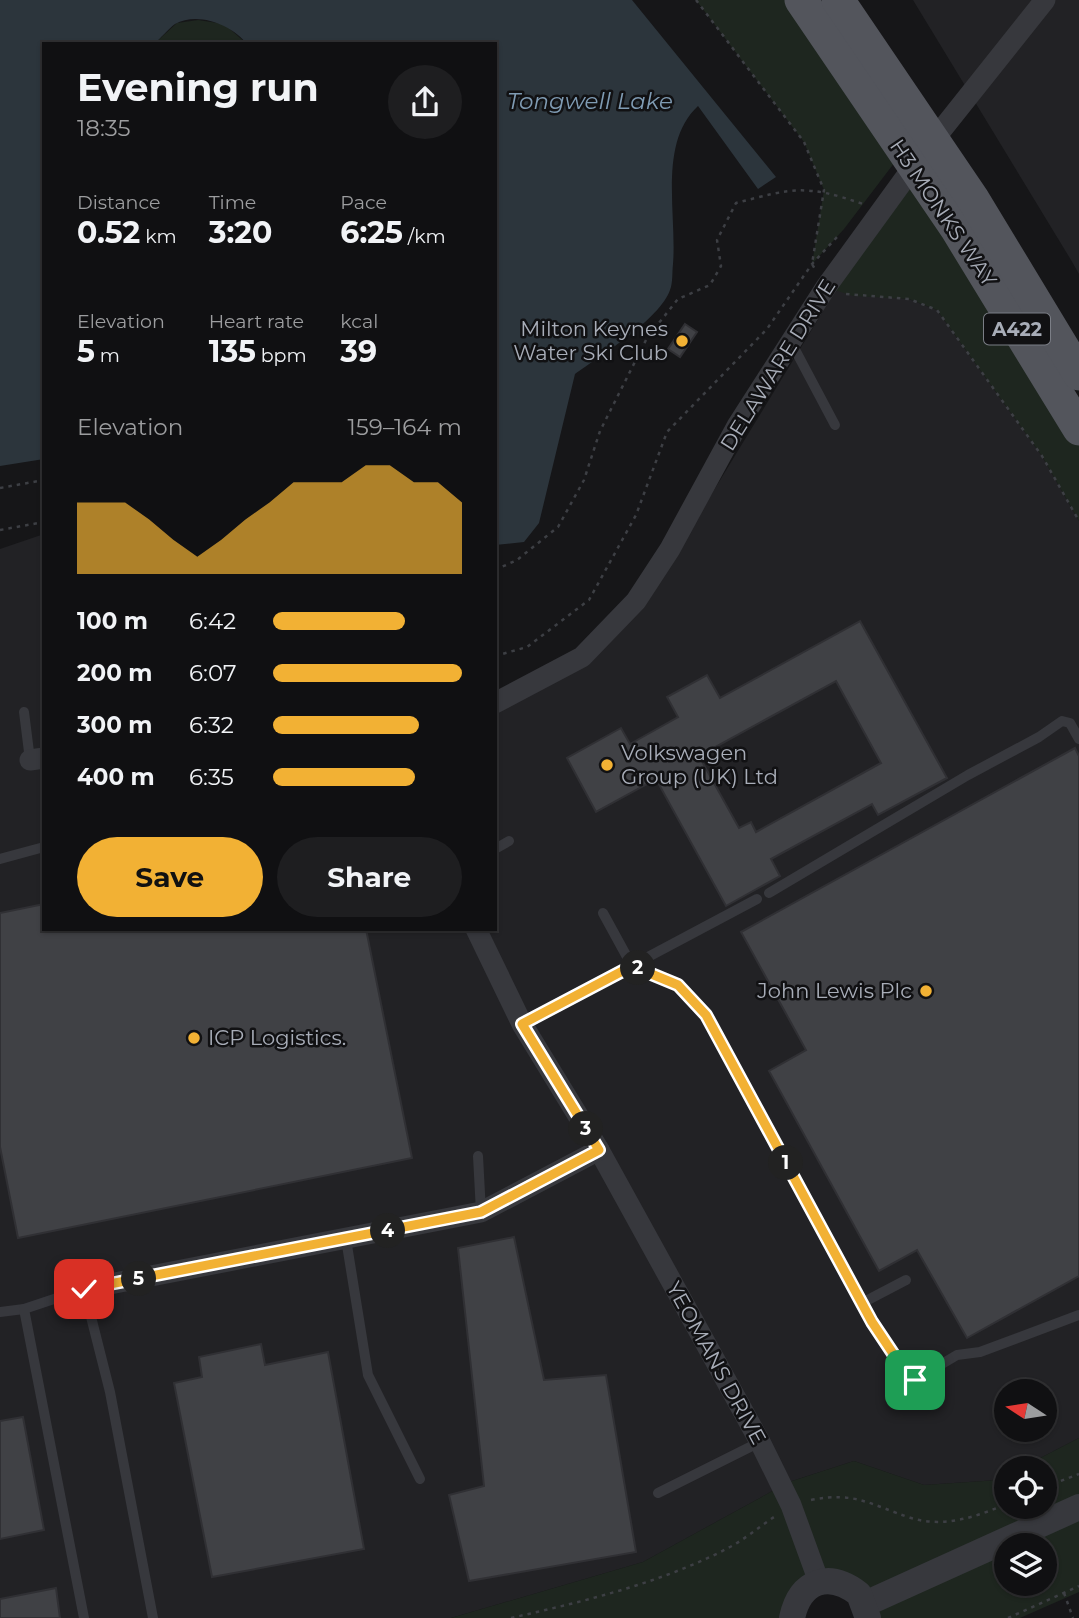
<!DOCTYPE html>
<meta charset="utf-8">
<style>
:root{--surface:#101012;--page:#1e1e20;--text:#f1f3f6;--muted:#9c9d9f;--line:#303032;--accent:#f2b134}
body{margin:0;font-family:Montserrat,sans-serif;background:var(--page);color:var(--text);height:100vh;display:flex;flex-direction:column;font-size:26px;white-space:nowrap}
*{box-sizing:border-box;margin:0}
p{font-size:23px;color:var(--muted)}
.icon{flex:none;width:38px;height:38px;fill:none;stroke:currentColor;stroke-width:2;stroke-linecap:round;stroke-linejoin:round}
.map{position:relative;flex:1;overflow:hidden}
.drawer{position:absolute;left:42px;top:42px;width:455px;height:889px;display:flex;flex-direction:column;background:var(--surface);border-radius:0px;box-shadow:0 2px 5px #0004,0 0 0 2px var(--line)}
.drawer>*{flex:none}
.needle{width:46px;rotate:282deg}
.tools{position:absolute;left:994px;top:1379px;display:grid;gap:14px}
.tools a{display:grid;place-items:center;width:63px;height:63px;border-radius:50%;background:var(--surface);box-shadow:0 2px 5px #0004,0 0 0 2px var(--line);font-size:35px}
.pin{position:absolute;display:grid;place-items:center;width:60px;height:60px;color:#fff;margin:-30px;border-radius:14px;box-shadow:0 4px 10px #0006}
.km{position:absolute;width:35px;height:35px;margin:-18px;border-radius:50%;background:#222;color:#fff;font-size:19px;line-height:35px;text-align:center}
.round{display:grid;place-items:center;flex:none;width:74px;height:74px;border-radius:37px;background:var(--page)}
.headline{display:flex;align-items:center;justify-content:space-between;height:119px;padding:0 35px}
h1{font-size:38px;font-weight:700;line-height:52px}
.stats{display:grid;grid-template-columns:repeat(3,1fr);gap:10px;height:119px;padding:7px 35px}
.stats div{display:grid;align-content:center}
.stats b{font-size:30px;font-weight:700}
.stats small{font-size:19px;font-weight:400}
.stats p{font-size:19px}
.chart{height:196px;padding:14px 35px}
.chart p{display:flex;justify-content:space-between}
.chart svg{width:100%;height:126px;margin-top:7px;fill:var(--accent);opacity:.7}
.button{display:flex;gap:14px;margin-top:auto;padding:14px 35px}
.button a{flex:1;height:80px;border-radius:42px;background:var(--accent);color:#111;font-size:28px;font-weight:700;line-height:80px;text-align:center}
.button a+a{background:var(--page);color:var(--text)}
ul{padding:0 35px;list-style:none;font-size:23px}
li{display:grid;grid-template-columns:112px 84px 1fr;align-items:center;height:52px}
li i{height:18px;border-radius:9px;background:var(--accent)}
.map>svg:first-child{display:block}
.built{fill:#222225;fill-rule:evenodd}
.green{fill:#1e261f;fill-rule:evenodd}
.water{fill:#2c353c}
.building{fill:#404145;stroke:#303034;stroke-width:2;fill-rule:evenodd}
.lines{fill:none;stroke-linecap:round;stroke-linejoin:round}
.path{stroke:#3d3f44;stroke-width:2.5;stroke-dasharray:3.5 5;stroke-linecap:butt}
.service{stroke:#37383d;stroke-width:10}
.minor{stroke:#37383d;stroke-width:21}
.tertiary{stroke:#37383d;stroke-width:26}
.primary{stroke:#53555c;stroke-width:33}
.route-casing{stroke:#fff;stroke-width:14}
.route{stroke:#f2b134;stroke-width:9}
.poi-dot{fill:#f2b134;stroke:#111113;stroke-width:2.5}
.labels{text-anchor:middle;stroke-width:5;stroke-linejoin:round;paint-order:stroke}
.shield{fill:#111113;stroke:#7b7e86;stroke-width:2}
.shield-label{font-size:19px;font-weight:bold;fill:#a8adb8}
.street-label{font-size:21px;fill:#a8adb8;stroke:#111113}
.poi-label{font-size:21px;fill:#a8adb8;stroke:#111113;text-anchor:end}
.water-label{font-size:23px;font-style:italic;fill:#7f9bb3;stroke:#111113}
</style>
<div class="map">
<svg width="1079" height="1618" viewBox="0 0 1079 1618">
<rect width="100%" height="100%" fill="#161618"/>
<g class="built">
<path d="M913 0H1079V274L1071 260Z"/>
<path d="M836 290 909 299 937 310 1042 456 1079 521V1438L1021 1468H1006V1476L999 1480 924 1485 854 1461 789 1482 643 1562 451 1618H0V549L44 534V929H495V695L582 659 711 495ZM1006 1391H1045V1430H1006Z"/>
</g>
<g class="green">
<path d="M696 0H801L901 154 844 229 812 264 824 190 804 142Z"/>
<path d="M198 20 224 24 247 44H154L177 23Z"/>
<path d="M913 166 1079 429V521L1042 456 937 310 909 299 853 296 826 287Z"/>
<path d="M1079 1438V1592L1020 1618H868L836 1581 792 1618H451L643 1562 789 1482 854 1461 924 1485 999 1480 1006 1476V1507H1045V1468H1021ZM1006 1545H1045V1584H1006Z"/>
</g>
<path class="water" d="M0 0H632L776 177 758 189 698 106C658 143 677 214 673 264 672 272 673 283 670 290 660 319 600 356 575 374L539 523 524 542 495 545V44H247C232 25 198 11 175 24 168 29 161 38 154 44H44V459L0 466Z"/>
<g class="building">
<path d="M685 324 697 332 680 357 668 349Z"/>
<path d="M860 621 947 778 878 815 872 804 771 859 780 876 726 906 656 779 596 812 567 758 621 728 630 744 678 717 667 697 707 675 720 698ZM836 681 881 763 756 832 751 822 739 828 699 756Z"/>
<path d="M1075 748 1079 756V1276L967 1338 917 1250 879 1271 769 1071 806 1050 741 932Z"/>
<path d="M44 904V929H366L412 1158 18 1238 0 1147V913Z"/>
<path d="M514 1237 544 1380 606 1375 636 1552 469 1581 449 1495 484 1486 458 1248Z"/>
<path d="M261 1344 265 1365 328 1352 364 1549 212 1577 174 1383 202 1377 199 1357Z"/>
<path d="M23 1417 44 1530 0 1539V1421Z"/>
<path d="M56 1588 60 1618H0V1599Z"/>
</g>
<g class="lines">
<g class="path">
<path d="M696 0 804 142 824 190 812 264 815 269"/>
<path d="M846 294 909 299 937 310 1042 456 1079 521"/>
<path d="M0 488 44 480"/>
<path d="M0 530 44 522"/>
<path d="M495 570 517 560 558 527 584 480 600 431 647 338 678 299 710 285 721 266 717 240 736 203C794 188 805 184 863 204"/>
<path d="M495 656 527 647 589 600 636 515 667 432 767 329 812 264 838 236"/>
<path d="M1045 1487 1079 1474"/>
<path d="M811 1500C855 1491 871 1505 911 1518 943 1528 977 1517 1006 1504"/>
<path d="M1064 1593 1073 1618"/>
<path d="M511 1618C585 1601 662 1583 730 1547 745 1539 759 1527 774 1517"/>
<path d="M1008 1618 1079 1586"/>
</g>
<g class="service">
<path d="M791 342 835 425"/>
<path d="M24 712 30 760"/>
<path d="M495 849 509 841"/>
<path d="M0 859 44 847"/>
<path d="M769 893 968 775 1039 737 1062 721 1070 723 1079 739"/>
<path d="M603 913 632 966 678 985 706 1015 862 1303 906 1373 915 1380 957 1355 980 1352 1079 1315"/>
<path d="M522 1024 757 899"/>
<path d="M478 1156 481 1212"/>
<path d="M346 1239 368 1375 420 1479"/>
<path d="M862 1303 906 1280"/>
<path d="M0 1312 24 1309"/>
<path d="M658 1493 760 1442"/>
<path d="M84 1618 24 1309 84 1289 110 1392 153 1618"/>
</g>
<g class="minor">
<path d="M495 703 582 657 636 601 670 549 737 426 826 287 924 152 1045 0"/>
<path d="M30 760 44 758"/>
<path d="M476 929 522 1024 599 1150 760 1442 791 1505 819 1582"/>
<path d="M84 1289 481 1212 599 1150"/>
</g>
<g class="tertiary">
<path d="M865 1604 1079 1507"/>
<path d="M792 1618C800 1581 828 1570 859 1594L868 1618"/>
</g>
<g class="primary">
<path d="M801 0 956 228 1079 429"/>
<path d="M838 0 973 199 1079 374"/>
</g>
</g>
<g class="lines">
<g class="route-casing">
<path id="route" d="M84 1289 481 1212 599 1150 522 1024 632 966 678 985 706 1015 872 1322 906 1373 915 1380"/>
</g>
<use href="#route" class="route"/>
</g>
<g class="poi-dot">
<circle cx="682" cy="341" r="7"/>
<circle cx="607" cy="765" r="7"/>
<circle cx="926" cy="991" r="7"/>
<circle cx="194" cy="1038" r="7"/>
</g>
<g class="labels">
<rect class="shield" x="984" y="313.5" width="66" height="31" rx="5"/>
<g class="shield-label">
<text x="1017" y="336">A422</text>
</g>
<g class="street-label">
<text transform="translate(943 213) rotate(56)" y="7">H3 MONKS WAY</text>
<text transform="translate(778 365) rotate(-58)" y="7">DELAWARE DRIVE</text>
<text transform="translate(716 1363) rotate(61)" y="7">YEOMANS DRIVE</text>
</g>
<g class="poi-label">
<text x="668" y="336">Milton Keynes<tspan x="668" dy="24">Water Ski Club</tspan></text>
<text x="621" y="760" text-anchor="start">Volkswagen<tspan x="621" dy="24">Group (UK) Ltd</tspan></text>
<text x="912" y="998">John Lewis Plc</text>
<text x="208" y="1045" text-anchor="start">ICP Logistics.</text>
</g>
<g class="water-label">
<text x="590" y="109">Tongwell Lake</text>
</g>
</g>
</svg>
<div class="tools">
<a><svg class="needle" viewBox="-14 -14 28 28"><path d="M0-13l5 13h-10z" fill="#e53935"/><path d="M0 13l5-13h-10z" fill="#9c9d9f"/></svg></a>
<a><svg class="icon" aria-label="locate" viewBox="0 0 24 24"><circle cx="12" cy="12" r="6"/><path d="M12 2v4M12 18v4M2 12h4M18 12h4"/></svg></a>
<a><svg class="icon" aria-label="layers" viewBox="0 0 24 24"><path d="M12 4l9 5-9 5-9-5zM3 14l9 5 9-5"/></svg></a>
</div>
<div class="pin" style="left:915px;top:1380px;background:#1e9e55"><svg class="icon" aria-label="arrive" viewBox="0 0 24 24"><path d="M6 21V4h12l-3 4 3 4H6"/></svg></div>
<div class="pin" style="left:84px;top:1289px;background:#d93025"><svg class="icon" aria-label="check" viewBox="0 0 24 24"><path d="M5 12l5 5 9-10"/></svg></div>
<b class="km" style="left:786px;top:1163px">1</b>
<b class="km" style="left:638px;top:968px">2</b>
<b class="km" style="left:586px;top:1129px">3</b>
<b class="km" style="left:388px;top:1231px">4</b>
<b class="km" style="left:139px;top:1279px">5</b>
<section class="drawer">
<div class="headline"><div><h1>Evening run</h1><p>18:35</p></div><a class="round"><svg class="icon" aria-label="share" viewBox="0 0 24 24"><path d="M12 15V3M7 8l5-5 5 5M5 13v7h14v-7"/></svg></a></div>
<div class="stats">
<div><p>Distance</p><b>0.52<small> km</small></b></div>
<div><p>Time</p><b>3:20</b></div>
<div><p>Pace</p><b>6:25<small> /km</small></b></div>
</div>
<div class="stats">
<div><p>Elevation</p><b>5<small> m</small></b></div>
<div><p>Heart rate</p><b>135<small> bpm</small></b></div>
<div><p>kcal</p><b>39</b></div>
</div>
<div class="chart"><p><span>Elevation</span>159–164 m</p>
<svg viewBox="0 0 160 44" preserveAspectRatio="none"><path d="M0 44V19L10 19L20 19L30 25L40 32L50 38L60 32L70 25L80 19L90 12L100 12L110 12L120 6L130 6L140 12L150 12L160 19V44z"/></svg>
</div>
<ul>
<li><b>100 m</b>6:42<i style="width:70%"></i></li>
<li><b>200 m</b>6:07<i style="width:100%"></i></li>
<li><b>300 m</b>6:32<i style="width:77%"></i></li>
<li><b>400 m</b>6:35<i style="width:75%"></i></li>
</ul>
<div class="button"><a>Save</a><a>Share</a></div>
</section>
</div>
